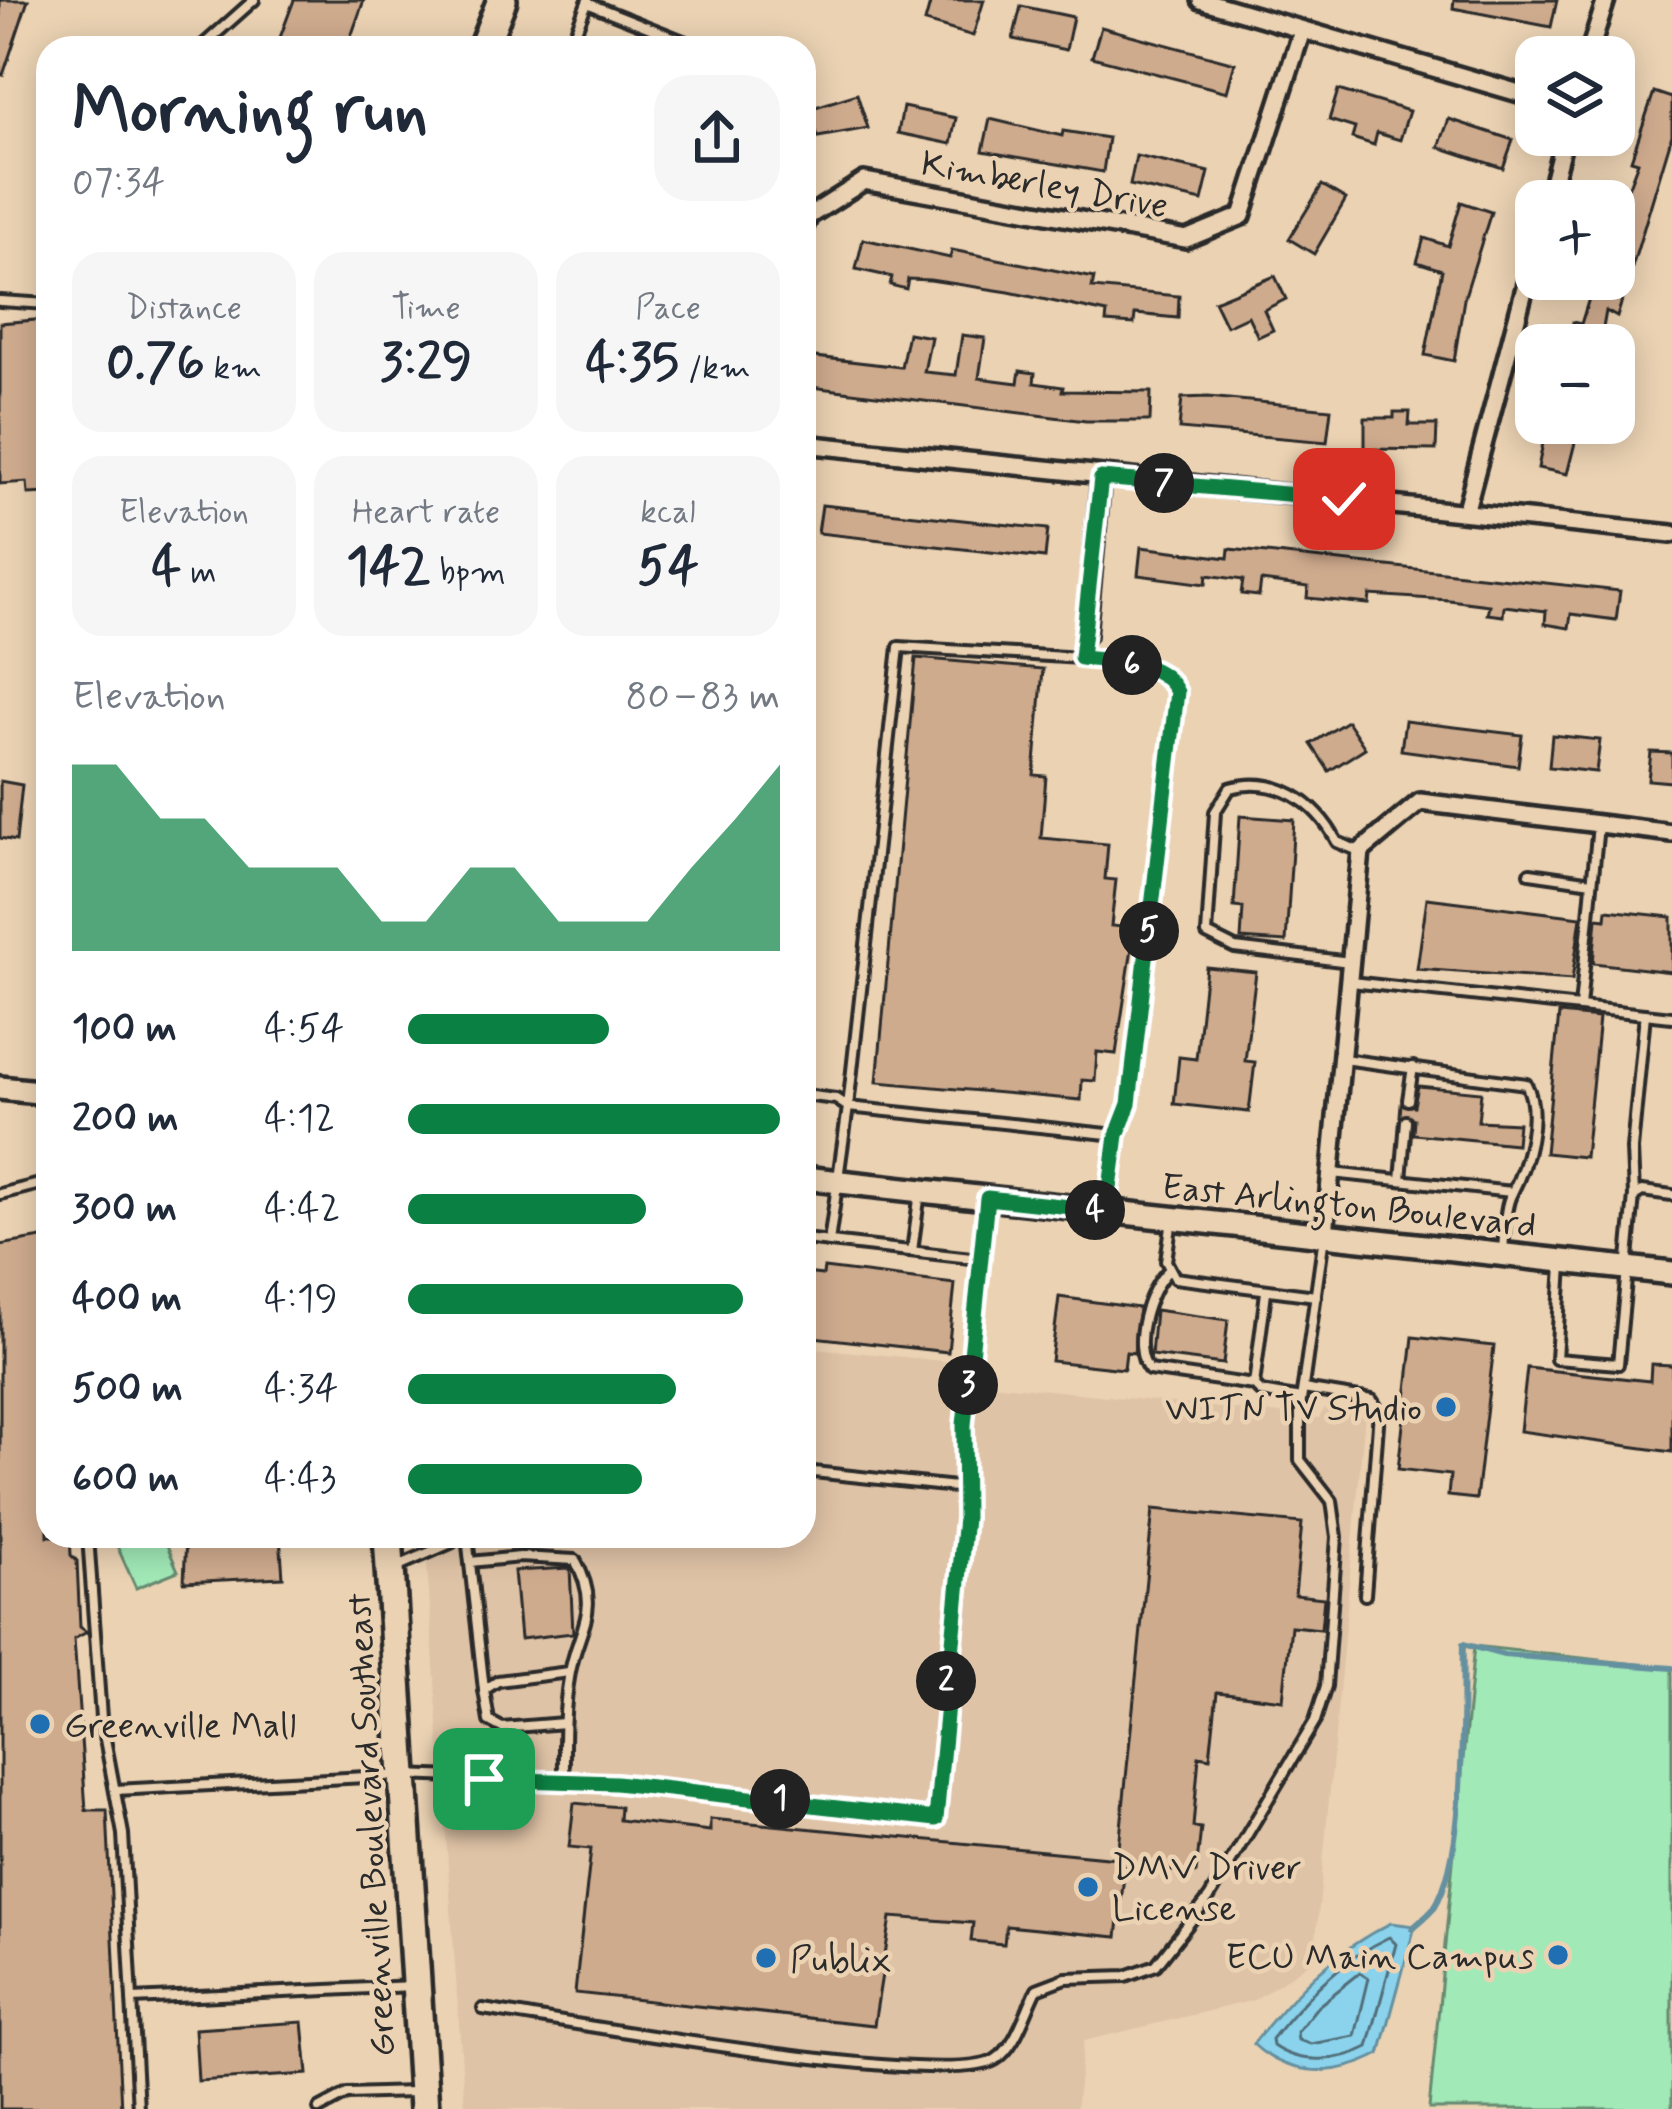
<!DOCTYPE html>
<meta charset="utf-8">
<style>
:root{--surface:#fff;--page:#f6f6f7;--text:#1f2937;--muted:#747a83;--accent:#0b8043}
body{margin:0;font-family:Mynerve,sans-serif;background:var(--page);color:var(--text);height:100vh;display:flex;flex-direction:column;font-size:45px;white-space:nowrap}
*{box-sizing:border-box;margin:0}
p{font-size:39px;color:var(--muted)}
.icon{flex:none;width:66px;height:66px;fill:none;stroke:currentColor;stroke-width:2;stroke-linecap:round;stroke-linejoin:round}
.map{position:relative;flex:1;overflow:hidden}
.drawer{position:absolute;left:36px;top:36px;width:780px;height:1512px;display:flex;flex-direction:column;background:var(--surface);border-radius:36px;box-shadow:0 6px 30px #0003}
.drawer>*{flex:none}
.buttons{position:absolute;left:1515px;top:36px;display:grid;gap:24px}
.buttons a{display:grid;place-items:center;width:120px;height:120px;border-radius:24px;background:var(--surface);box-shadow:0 6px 30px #0003;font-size:60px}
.pin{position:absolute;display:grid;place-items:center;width:102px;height:102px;color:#fff;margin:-51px;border-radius:24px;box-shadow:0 6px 18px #0006}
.km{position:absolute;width:60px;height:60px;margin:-30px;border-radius:50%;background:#222;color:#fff;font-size:33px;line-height:60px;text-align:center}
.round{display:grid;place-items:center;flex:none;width:126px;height:126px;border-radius:36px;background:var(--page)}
.summary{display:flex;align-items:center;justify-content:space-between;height:204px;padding:0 36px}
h1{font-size:66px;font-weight:700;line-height:90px}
.stats{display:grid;grid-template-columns:repeat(3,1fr);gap:18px;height:204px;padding:12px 36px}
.stats div{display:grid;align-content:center;border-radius:30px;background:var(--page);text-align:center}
.stats b{font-size:51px;font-weight:700}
.stats small{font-size:33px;font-weight:400}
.stats p{font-size:33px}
.chart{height:336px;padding:24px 36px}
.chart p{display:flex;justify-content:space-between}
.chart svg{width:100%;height:216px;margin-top:12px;fill:var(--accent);opacity:.7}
ul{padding:0 36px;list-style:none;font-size:39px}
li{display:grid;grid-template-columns:192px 144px 1fr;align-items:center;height:90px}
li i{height:30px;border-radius:15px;background:var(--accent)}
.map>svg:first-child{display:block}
.built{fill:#dfc3a6}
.green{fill:#a1e9b7;stroke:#668a71;stroke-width:3}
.water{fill:#8bd3ed;stroke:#65909f;stroke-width:3}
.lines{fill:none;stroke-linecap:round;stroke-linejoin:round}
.shore{stroke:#516e79;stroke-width:3}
.stream{stroke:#65909f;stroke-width:6}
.building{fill:#cfab8e;stroke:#2b2b2b;stroke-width:3}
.lane-casing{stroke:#2b2b2b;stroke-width:16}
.street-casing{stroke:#2b2b2b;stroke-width:24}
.secondary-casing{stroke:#2b2b2b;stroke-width:30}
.highway-casing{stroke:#2b2b2b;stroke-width:36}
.lane{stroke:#ebd2b3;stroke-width:8}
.street{stroke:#ebd2b3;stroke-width:15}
.secondary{stroke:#ebd2b3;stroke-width:21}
.highway{stroke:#ebd2b3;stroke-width:27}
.route-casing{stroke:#fff;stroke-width:24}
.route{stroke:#0b8043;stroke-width:15}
.poi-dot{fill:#1f6fb2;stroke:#ebd2b3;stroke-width:4.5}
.labels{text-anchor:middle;stroke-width:9;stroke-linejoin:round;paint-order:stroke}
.street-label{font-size:36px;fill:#2b2b2b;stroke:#ebd2b3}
.poi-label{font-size:36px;fill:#2b2b2b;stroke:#ebd2b3;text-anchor:start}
</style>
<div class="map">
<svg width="1672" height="2109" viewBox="0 0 1672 2109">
<rect width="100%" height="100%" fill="#ebd2b3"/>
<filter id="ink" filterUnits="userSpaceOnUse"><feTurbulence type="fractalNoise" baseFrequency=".00833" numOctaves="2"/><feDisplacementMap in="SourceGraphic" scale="24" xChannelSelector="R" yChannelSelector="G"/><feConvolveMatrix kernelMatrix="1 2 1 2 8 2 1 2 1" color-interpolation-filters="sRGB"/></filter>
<g filter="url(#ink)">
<path class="built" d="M804 1347 953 1362 981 1383 1319 1418 1324 1409 1365 1414 1314 1960 1254 2000 1084 2041 1076 2109H465L425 1536H804Z"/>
<g class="green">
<path d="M141 1536H163L178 1571 136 1588 117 1546Z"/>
<path d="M1474 1646 1672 1668V2109H1429Z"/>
</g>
<path class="water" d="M1391 1923 1415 1926 1380 2054C1337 2077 1289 2078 1253 2044 1293 1994 1333 1951 1391 1923Z"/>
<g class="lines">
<g class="shore">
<path d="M1389 1937 1396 1944 1368 2047C1340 2062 1300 2065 1273 2046L1272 2039C1305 1998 1341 1959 1389 1937Z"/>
<path d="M1360 1973 1369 1978 1355 2036 1311 2044 1298 2040 1297 2032 1317 2007Z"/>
</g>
<path class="stream" d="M1413 1928C1419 1922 1429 1915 1434 1908 1468 1854 1461 1709 1463 1644L1504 1655 1672 1668"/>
</g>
<g class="building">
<path d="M0 0H28L3 75 0 74Z"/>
<path d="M294 0H364L347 48 278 43Z"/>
<path d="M931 0H984L973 36 925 22Z"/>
<path d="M1454 0H1557L1551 27 1453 8Z"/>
<path d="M1021 6 1073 17 1066 50 1013 39Z"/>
<path d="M1101 27 1235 63 1227 92 1092 57Z"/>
<path d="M1338 90 1409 111 1400 140 1377 133 1374 145 1352 138 1355 128 1329 120Z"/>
<path d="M1654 92 1672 98V135L1617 317 1606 311 1600 345H1569L1573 322 1581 324 1595 279H1614V225L1638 162 1631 160Z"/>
<path d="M857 94 868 128 818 137 809 109Z"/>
<path d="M903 107 956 118 951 144 898 133Z"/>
<path d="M990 119 1062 136 1063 131 1108 138 1103 172 983 151Z"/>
<path d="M1449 119 1513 140 1503 168 1439 147Z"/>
<path d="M1136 156 1209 172 1202 201 1130 185Z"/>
<path d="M1322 185 1346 199 1314 254 1289 239Z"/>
<path d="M1461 202 1491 212 1464 299 1454 361 1425 355 1442 270 1417 262 1424 238 1448 246Z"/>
<path d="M863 239 950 258 952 250 1094 278 1092 288 1179 296 1178 318 1135 314 1134 324 1106 322 1107 313 1009 292 930 280 908 279 906 289 890 285 892 277 856 269Z"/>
<path d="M1275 276 1286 299 1264 310 1273 330 1258 337 1248 316 1226 326 1214 301Z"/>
<path d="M48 319V493L28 494 27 482 0 484V323Z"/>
<path d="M908 333 931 337 924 372 956 375 962 335 985 338 979 378 1018 383 1020 371 1035 373 1034 383 1063 387 1062 391 1151 392 1150 421H1086L811 387 815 357 901 367Z"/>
<path d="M1208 397 1331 409 1327 442 1179 429 1182 398Z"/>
<path d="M1394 412H1410L1409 425H1437L1436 450 1365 449V418H1394Z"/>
<path d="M1547 423H1580L1567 474 1538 468Z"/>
<path d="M822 505 1048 529 1045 558 818 533Z"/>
<path d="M1141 547 1228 558 1229 549 1620 591 1616 620 1571 614 1569 628 1545 624 1546 611 1504 606 1503 616 1487 614 1489 605 1449 600 1370 595 1369 604 1307 598 1308 587 1261 581 1259 596 1241 594 1243 580 1207 575 1206 584 1138 575Z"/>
<path d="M916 658 1043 669 1034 775 1046 776 1041 838 1108 844 1105 879 1116 880 1111 926 1135 928 1116 1054 1097 1052 1095 1081 1082 1080 1081 1100 877 1082Z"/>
<path d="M1347 721 1365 748 1329 771 1311 744Z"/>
<path d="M1405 721 1522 735 1518 766 1401 750Z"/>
<path d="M1552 735 1600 740 1596 772 1549 767Z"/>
<path d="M1651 752 1672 753V782L1648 780Z"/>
<path d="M0 781 22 785 16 841 0 838Z"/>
<path d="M1240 816 1294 820 1286 942 1241 939 1243 908 1234 907Z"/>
<path d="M1427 898 1581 917 1572 980 1417 969Z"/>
<path d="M1607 910 1672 917V972L1593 963 1597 918 1606 919Z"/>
<path d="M1206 967 1256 972 1245 1061 1255 1062 1249 1112 1174 1104 1179 1057 1196 1059Z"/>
<path d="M1559 1014 1599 1018 1585 1157 1545 1153Z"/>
<path d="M1418 1086 1481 1092 1478 1121 1518 1123 1516 1144 1413 1134 1414 1119 1400 1116 1401 1104 1414 1106Z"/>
<path d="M48 1237V1536H70L71 1555 77 1561 80 1627 87 1632 74 1639 86 1810H107L121 2109H0V1245Z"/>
<path d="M824 1268 955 1284 948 1352 804 1336V1273L823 1275Z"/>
<path d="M1059 1297 1139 1308 1134 1353 1126 1352 1124 1369 1051 1361Z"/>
<path d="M1155 1310 1228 1320 1223 1364 1151 1355Z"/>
<path d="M1413 1337 1494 1346 1476 1499 1448 1496 1450 1475 1398 1469Z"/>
<path d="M1651 1364 1672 1365V1452L1520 1431 1527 1368 1650 1381Z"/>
<path d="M1153 1509 1302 1523 1295 1595 1324 1598 1321 1629 1291 1626 1283 1700 1217 1692 1210 1758 1199 1756 1193 1827 1201 1828 1196 1873 1125 1867 1117 1937 1006 1926 1004 1944 971 1941 973 1923 891 1917 874 2025 575 1993 591 1849 569 1847 574 1803 620 1807 619 1820 710 1831V1819L1118 1858Z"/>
<path d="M186 1536H280L283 1577 184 1582Z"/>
<path d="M570 1568 573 1633 520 1639 514 1571Z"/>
<path d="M303 2022 308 2074 198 2081 195 2029Z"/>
</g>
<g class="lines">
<g class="lane-casing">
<g id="lane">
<path d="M587 3 701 48"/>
<path d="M200 48 254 0"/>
<path d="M569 48 588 0"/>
<path d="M0 301 48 304"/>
<path d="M1086 636 1081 658 899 647 848 1107 1117 1135"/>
<path d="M1081 658C1115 663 1160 658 1177 692L1129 1104 1117 1135 1107 1210"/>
<path d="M1530 873 1592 882"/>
<path d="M1350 962 1235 948 1207 934 1215 812 1230 788C1277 775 1316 802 1337 842L1359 851"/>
<path d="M1351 982 1672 1017"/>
<path d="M1580 1007 1598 825"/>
<path d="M1343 1059 1526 1084C1542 1114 1526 1166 1512 1193 1504 1207 1505 1233 1503 1249"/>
<path d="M804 1095 836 1099 848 1107 829 1242"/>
<path d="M1408 1100 1413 1067"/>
<path d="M1332 1173 1512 1192"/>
<path d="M1401 1180 1406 1121"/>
<path d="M0 1194 48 1182"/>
<path d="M1634 1196 1632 1149 1645 1014"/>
<path d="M1172 1219 1166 1261 1175 1278 1316 1296"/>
<path d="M804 1239 980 1259"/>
<path d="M912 1251 920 1192"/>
<path d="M1562 1265 1556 1359 1618 1364 1634 1196 1642 1191 1672 1195"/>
<path d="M1168 1271C1148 1289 1130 1347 1149 1370L1254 1385 1261 1392 1301 1399"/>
<path d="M1254 1385 1266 1292"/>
<path d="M1303 1389 1372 1400 1379 1411 1365 1595"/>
<path d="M804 1471 965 1488"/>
<path d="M88 1536 101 1718 123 1834 138 2109"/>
<path d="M467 1536 484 1690"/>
<path d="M470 1562 520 1557 575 1560C604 1612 576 1629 569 1678 563 1712 564 1748 564 1783"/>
<path d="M396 1567 451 1543 454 1536"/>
<path d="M564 1723 502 1728 489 1721 484 1690 498 1681 569 1672"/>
<path d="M115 1790 404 1775 616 1783 936 1819 965 1518 964 1425 986 1200"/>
<path d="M132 1999 413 1986"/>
<path d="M483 2009C563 2021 945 2090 995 2060 1016 2048 1026 2010 1037 1989L1066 1978 1126 1976 1156 1965 1209 1898 1315 1721 1326 1686 1337 1537 1332 1501 1300 1460V1408L1324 1236"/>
<path d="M319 2109 347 2094 414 2092"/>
</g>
</g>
<g class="street-casing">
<g id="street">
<path d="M1201 0 1536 98"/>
<path d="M1588 57 1606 0"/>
<path d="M1548 201 1565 135"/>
<path d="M804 227 809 216 864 181 1186 239 1242 216 1301 34"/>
<path d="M804 444 1672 534"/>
<path d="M1466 509 1536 246"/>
<path d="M1086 635 1101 478"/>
<path d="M1325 1234 1361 851 1420 802 1672 833"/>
</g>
</g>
<g class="secondary-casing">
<g id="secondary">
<path d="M0 1088 48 1093"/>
<path d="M804 1178 1672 1273"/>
</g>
</g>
<g class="highway-casing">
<g id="highway">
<path d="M483 48 502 0"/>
<path d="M388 1536 424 2109"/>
</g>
</g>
<use href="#lane" class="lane"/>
<use href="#street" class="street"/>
<use href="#secondary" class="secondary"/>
<use href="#highway" class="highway"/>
</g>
</g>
<g class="lines" filter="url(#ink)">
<g class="route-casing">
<path id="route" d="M484 1779 616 1783 936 1819 965 1518 964 1425 987 1198 1107 1211 1117 1135 1129 1104 1177 692C1160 658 1115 662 1081 658L1101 478 1344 499"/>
</g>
<use href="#route" class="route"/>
</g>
<g class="poi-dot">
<circle cx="1446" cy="1407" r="12"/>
<circle cx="40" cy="1724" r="12"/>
<circle cx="1088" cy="1887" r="12"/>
<circle cx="1558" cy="1955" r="12"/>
<circle cx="766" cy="1958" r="12"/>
</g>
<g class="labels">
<g class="street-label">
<text transform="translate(1045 183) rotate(10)" y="13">Kimberley Drive</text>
<text transform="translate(1349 1204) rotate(6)" y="13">East Arlington Boulevard</text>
<text transform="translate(369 1825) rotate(-93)" y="13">Greenville Boulevard Southeast</text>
</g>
<g class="poi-label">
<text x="1422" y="1420" text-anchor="end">WITN TV Studio</text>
<text x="64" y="1737">Greenville Mall</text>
<text x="1112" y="1879">DMV Driver<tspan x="1112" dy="41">License</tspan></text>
<text x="1534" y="1968" text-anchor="end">ECU Main Campus</text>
<text x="790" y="1971">Publix</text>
</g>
</g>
</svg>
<div class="buttons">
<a><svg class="icon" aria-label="layers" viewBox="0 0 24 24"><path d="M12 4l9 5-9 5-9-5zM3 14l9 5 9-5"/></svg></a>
<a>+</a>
<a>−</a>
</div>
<div class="pin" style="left:484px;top:1779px;background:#1e9e55"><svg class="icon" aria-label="arrive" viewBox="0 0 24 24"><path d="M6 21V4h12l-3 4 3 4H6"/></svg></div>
<div class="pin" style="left:1344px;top:499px;background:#d93025"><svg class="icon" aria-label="check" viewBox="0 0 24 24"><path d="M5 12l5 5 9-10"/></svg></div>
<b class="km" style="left:780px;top:1799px">1</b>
<b class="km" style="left:946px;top:1681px">2</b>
<b class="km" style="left:968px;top:1385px">3</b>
<b class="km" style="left:1095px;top:1210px">4</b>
<b class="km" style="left:1149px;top:931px">5</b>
<b class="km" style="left:1132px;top:665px">6</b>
<b class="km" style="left:1164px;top:483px">7</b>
<section class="drawer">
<div class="summary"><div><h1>Morning run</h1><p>07:34</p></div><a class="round"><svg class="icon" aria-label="share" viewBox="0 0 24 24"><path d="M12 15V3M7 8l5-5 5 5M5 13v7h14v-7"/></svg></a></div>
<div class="stats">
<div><p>Distance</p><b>0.76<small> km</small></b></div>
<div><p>Time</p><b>3:29</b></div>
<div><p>Pace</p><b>4:35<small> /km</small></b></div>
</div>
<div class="stats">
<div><p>Elevation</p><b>4<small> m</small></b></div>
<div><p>Heart rate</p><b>142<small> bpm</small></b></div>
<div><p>kcal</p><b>54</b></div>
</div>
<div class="chart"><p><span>Elevation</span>80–83 m</p>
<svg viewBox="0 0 160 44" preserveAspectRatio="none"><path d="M0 44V6L10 6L20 17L30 17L40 27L50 27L60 27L70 38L80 38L90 27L100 27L110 38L120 38L130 38L140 27L150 17L160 6V44z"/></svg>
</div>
<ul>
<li><b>100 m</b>4:54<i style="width:54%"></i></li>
<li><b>200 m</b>4:12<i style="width:100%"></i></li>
<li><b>300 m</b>4:42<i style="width:64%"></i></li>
<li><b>400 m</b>4:19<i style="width:90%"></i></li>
<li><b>500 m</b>4:34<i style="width:72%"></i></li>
<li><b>600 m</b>4:43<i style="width:63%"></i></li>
</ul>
</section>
</div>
